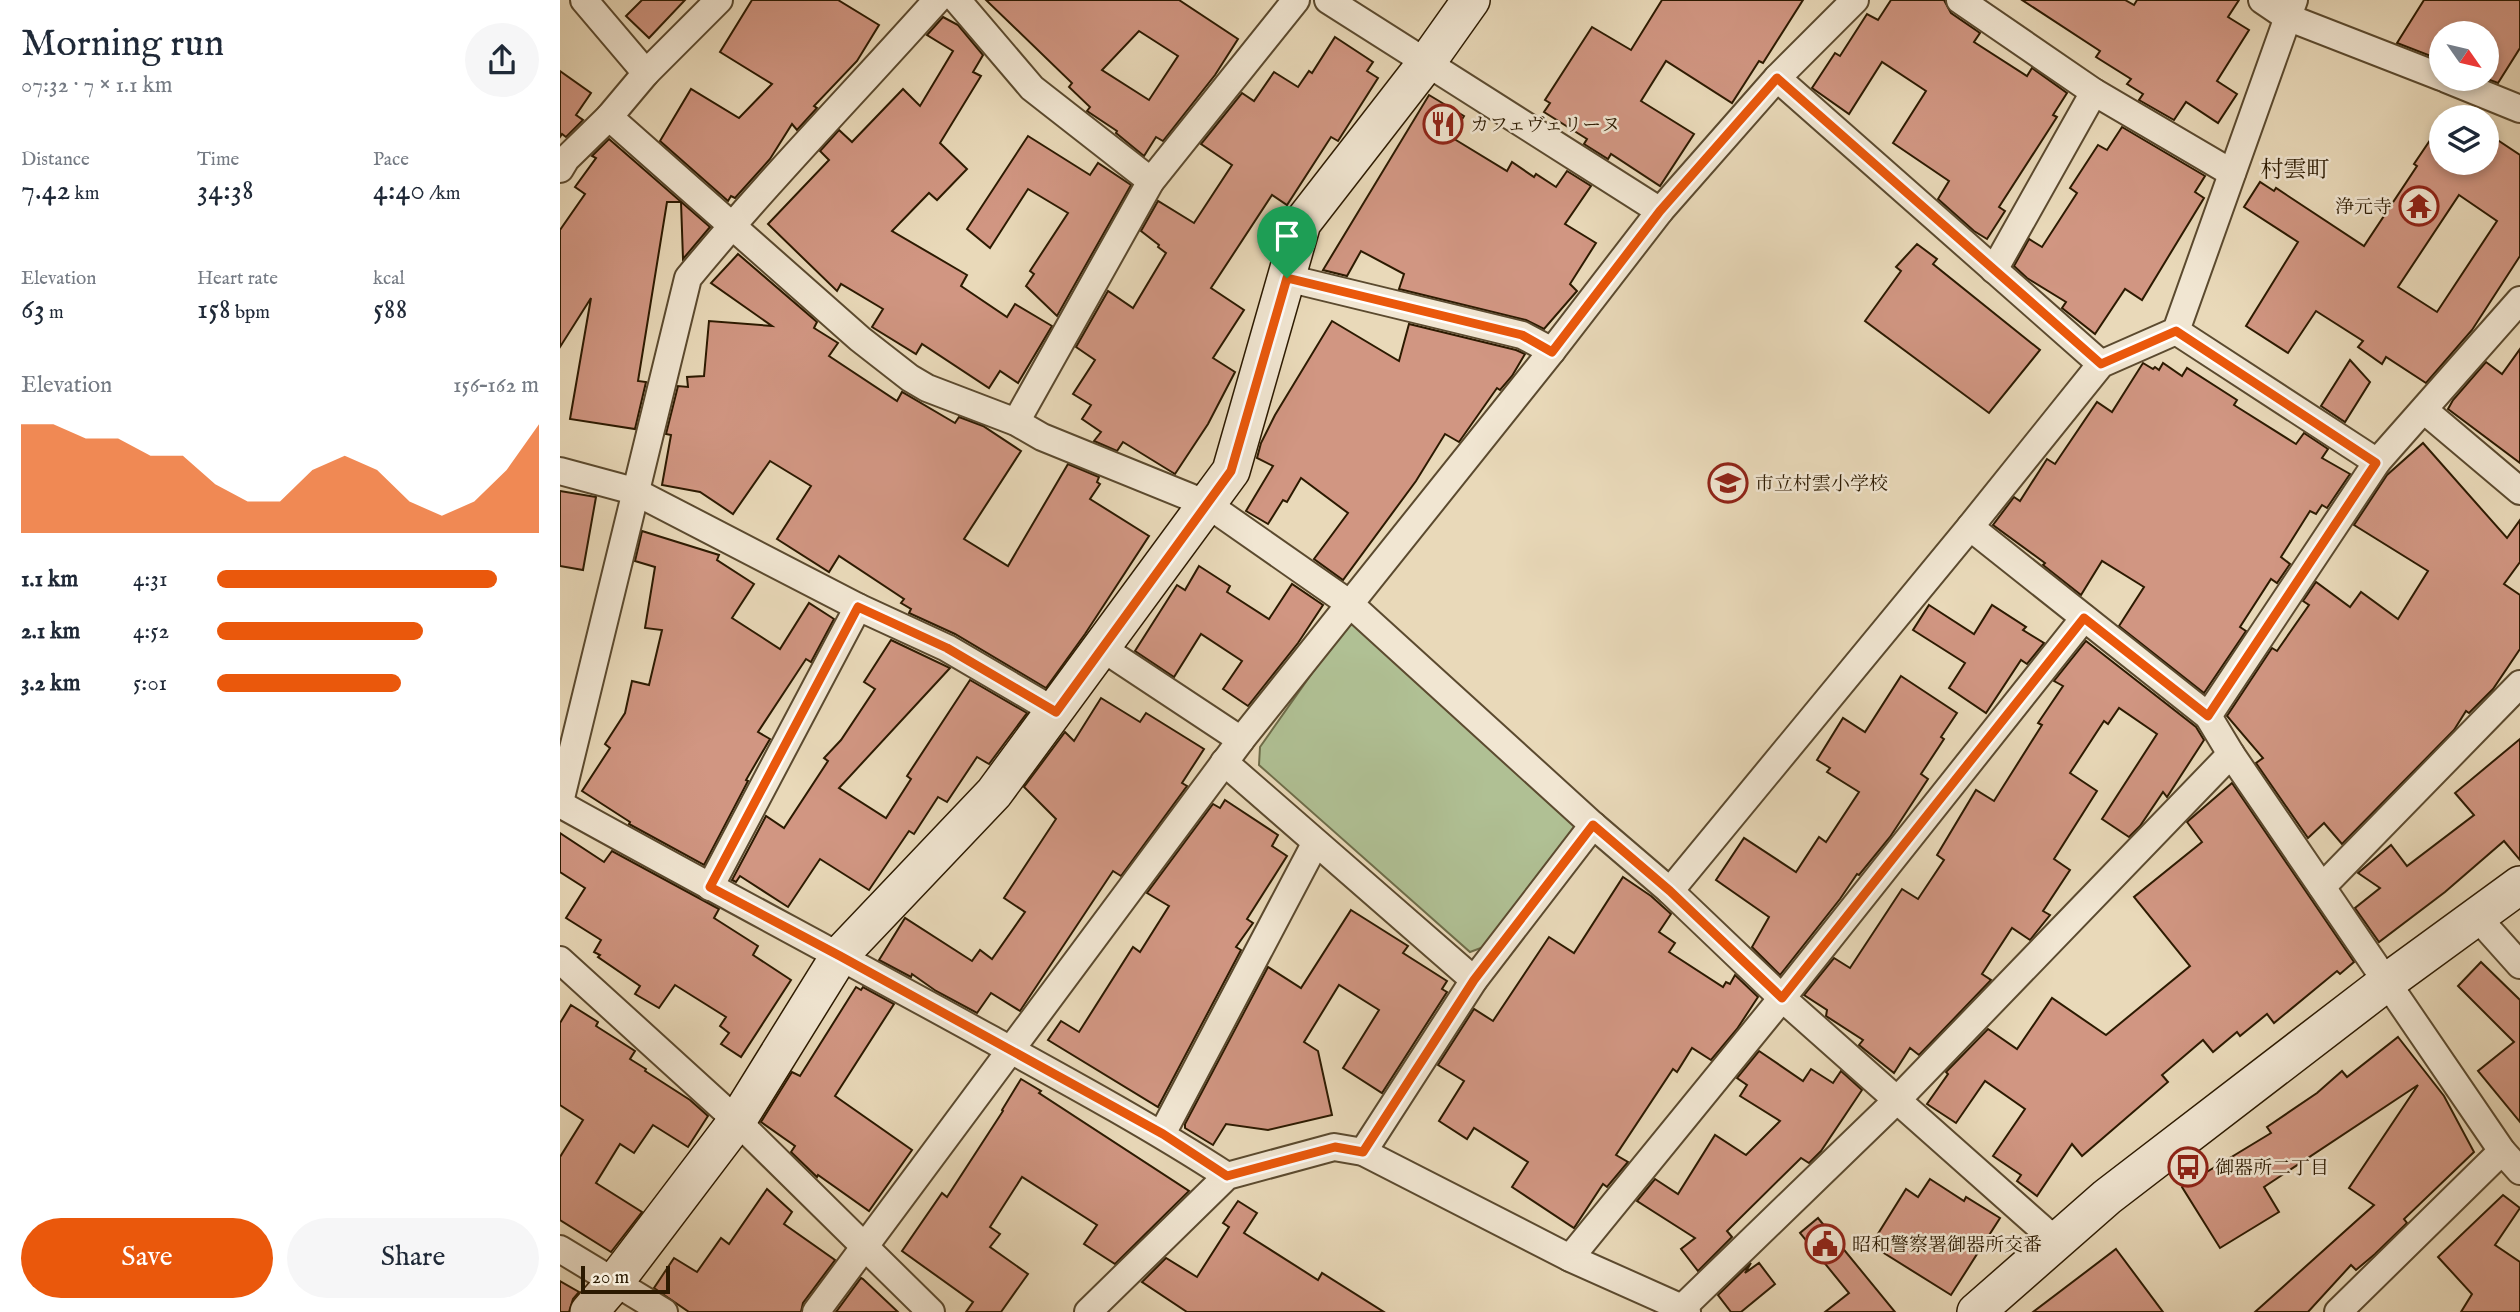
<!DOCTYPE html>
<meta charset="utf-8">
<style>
:root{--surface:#fff;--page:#f6f6f7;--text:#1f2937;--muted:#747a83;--accent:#ea580c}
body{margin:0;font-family:"IM FELL English","Noto Serif JP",serif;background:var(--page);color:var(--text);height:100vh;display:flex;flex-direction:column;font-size:26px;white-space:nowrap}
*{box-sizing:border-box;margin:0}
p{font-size:23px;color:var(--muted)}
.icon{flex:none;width:38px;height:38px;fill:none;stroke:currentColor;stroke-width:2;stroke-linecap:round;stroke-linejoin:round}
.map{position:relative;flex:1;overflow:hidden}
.sheet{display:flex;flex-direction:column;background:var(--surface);width:560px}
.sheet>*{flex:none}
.needle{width:46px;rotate:124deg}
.buttons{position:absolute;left:1869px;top:21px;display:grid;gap:14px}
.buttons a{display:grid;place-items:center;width:70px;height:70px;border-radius:50%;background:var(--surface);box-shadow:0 4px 10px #0003;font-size:35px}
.scale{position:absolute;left:21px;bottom:18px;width:89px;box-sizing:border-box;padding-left:7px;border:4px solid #2c1a01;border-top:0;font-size:19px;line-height:24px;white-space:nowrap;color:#2c1a01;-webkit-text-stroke:5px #f1e6d2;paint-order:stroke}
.pin{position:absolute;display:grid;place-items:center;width:60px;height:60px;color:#fff;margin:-72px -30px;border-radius:50% 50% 50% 0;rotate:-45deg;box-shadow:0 0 7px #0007}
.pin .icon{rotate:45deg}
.round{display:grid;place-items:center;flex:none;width:74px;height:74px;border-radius:37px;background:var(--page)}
.overview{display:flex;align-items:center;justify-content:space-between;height:119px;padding:0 21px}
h1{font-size:38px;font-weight:600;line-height:52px}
.stats{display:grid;grid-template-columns:repeat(3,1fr);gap:10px;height:119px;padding:7px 21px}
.stats div{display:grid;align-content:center}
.stats b{font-size:30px;font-weight:600}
.stats small{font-size:19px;font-weight:400}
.stats p{font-size:19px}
.chart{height:196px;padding:14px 21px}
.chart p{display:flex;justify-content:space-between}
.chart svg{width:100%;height:126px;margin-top:7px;fill:var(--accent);opacity:.7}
.cta{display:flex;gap:14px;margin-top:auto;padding:14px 21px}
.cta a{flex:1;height:80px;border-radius:42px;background:var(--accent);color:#fff;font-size:28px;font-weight:600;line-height:80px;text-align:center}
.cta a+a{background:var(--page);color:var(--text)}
ul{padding:0 21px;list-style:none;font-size:23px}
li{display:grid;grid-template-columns:112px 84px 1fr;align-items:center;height:52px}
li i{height:18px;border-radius:9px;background:var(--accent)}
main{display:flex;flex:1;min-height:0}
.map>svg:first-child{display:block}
.green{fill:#b0c094;stroke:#6e6d4a;stroke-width:2}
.building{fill:#d19682;stroke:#2c1a01;stroke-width:2;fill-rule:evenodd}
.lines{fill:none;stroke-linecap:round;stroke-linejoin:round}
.street-casing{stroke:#5b4a2f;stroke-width:30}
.secondary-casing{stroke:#2c1a01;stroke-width:40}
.street{stroke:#f1e6d2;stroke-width:26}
.secondary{stroke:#f1e6d2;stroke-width:37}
.route-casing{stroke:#fff;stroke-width:14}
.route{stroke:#ea580c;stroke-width:9}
.labels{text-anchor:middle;stroke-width:5;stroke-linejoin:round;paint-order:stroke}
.poi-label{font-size:19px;fill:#2c1a01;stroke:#f1e6d2;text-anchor:start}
.quarter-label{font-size:23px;fill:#2c1a01;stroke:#f1e6d2}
</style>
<main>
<section class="sheet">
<div class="overview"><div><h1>Morning run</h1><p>07:32 · 7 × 1.1 km</p></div><a class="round"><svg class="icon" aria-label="share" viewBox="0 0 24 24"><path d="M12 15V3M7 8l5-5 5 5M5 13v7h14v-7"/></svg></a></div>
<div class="stats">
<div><p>Distance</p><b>7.42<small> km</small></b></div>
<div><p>Time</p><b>34:38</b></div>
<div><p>Pace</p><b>4:40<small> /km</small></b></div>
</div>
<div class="stats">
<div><p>Elevation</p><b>63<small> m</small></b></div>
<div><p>Heart rate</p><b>158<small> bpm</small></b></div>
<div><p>kcal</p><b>588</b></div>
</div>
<div class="chart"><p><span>Elevation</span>156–162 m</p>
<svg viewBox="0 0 160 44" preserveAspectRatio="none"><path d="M0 44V6L10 6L20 11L30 11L40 17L50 17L60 27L70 33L80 33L90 22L100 17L110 22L120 33L130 38L140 33L150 22L160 6V44z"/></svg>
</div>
<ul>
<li><b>1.1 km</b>4:31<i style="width:87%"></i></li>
<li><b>2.1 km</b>4:52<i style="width:64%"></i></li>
<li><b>3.2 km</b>5:01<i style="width:57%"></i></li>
</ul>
<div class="cta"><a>Save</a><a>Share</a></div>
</section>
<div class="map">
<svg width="1960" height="1312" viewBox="0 0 1960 1312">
<rect width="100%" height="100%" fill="#e9d9b9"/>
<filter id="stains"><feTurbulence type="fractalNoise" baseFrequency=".00286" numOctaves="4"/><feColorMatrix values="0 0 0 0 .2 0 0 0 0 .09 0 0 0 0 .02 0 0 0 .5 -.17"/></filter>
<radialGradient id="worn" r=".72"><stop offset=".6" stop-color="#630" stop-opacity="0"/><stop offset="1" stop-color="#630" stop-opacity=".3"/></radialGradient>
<path class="green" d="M786 625H805L1018 817 1015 829 929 945 910 952 699 765 700 747Z"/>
<g class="building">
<path d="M82 0H125L89 38 66 16Z"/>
<path d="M192 0H278L319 25 297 61 254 106 257 108 237 130 232 124 210 159 175 198 171 196 168 201 100 141 131 89 179 118 212 84 160 52Z"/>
<path d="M426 0H619L678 39 655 75 603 141 596 137 584 156 556 133 557 131 527 111 530 107 509 87 512 83ZM579 31 618 56 589 100 542 70Z"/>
<path d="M1102 0H1243L1203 63 1199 61 1172 103 1106 61 1081 101 1134 134 1100 186 1051 154 1048 159 1024 144 1027 139 984 112 990 103 985 100 1032 27 1071 50Z"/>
<path d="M1331 0H1384L1391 13 1420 33 1414 42 1467 76 1472 68 1507 93 1493 115 1497 117 1439 207 1445 211 1427 239 1414 231 1378 199 1389 181 1333 143 1366 91 1322 62 1289 114 1252 88 1275 53 1280 56 1307 14 1318 20Z"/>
<path d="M1462 0H1565L1574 5 1577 0H1679L1668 17 1689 30 1657 81 1677 94 1658 123 1626 102 1614 120 1579 100 1583 94 1567 84 1571 79 1536 57 1540 51Z"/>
<path d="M1864 0H1960V48L1938 83 1927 79V33H1881V60L1837 43Z"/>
<path d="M383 17 398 25 423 55 413 72 421 76 380 143 407 169 377 200 369 193 332 231 407 275 401 286 447 317 455 304 492 326 458 383 440 371 429 388 362 344 356 354 312 327 323 309 281 284 277 291 208 224 269 160 260 151 279 130 292 142 343 89 360 106 393 51 367 35Z"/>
<path d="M775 37 813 62 807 71 818 78 778 141 771 137 727 205 712 195 651 288 684 310 653 358 675 372 648 424 615 474 563 442 557 451 534 441 541 432 522 419 531 405 513 394 535 360 516 347 548 291 573 308 606 253 598 247 599 245 581 231 598 201 634 223 672 165 641 144 682 93 694 101 714 72 738 87 749 71 752 73Z"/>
<path d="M0 71 31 93 16 115 23 120 6 137 2 134 0 137Z"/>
<path d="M869 95 904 116 891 137 947 171 952 162 974 177 976 174 996 187 1007 171 1031 186 1005 224 1036 243 1010 284 1017 291 984 329 966 320 839 289 844 274 801 251 787 276 763 270Z"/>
<path d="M1881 124V163H1927V133L1960 155V256L1912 330 1866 383 1826 357 1822 364 1798 347 1803 341 1756 311 1728 353 1686 326 1738 242 1684 207 1700 182 1714 191 1716 188 1804 246 1857 166 1854 164ZM1899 195 1937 221 1877 312 1838 287Z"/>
<path d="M1562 127 1645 176 1635 192 1644 198 1582 300 1565 289 1535 334 1502 308 1506 302 1467 278 1454 266 1469 239 1482 247 1517 193 1510 188 1538 145 1547 150Z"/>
<path d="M468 136 530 175 538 163 571 185 497 316 466 286 474 274 470 271 508 213 468 189 430 248 407 229Z"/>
<path d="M49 139 150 227 123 259 121 202H107L78 381 86 382 75 429 10 419 31 298 0 347V230L25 194 15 187 36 158 32 156Z"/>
<path d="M1357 244 1377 259 1373 264 1480 350 1429 413 1305 321 1341 271 1336 267Z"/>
<path d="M178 254 257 322 254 328 278 343 269 356 337 401 342 392 395 423 399 417 423 426 461 451 404 539 448 566 508 464 539 477 537 482 540 484 530 499 589 536 525 634 486 688 395 634 349 613 351 609 341 603 344 599 279 556 269 572 217 539 251 486 210 461 173 514 140 492 102 485 111 435 106 434 118 386 128 387 127 377 144 376 149 321 212 326 151 283Z"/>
<path d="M772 321 839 361 849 324 956 350 965 354 952 376 940 390 937 388 899 442 885 434 856 481 783 580 754 559 788 513 741 478 727 502 723 500 708 524 686 511 713 466 697 458 701 443 715 415Z"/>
<path d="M1960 349V463L1888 409 1893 400 1926 362 1942 374Z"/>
<path d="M1790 360 1810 382 1785 422 1761 406Z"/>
<path d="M1583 363 1593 369 1595 367 1599 370 1603 363 1622 376 1627 368 1677 400 1674 405 1736 444 1744 433 1768 449 1762 458 1790 474 1767 508 1762 505 1756 514 1750 511 1721 557 1730 564 1717 583 1711 579 1680 627 1686 631 1644 693 1559 626 1584 587 1542 561 1521 595 1483 565 1485 563 1433 525 1454 497 1460 501 1487 459 1495 464 1537 402 1552 412Z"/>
<path d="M1863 443 1947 538 1960 520V562L1944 584 1960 595V649L1933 689 1909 713 1906 711 1894 730 1782 844 1764 823 1748 838 1696 763 1703 758 1667 716 1712 648 1717 651 1749 605 1743 601 1756 582 1790 607 1801 592 1838 619 1868 571 1794 525 1827 475Z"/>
<path d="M0 491 36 497 23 570 0 566Z"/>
<path d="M82 531 159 555 157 560 194 584 172 618 220 649 249 603 274 619 251 662 246 659 198 732 210 739 186 780 188 781 144 865 69 824 70 822 22 791 50 748 45 744 65 713 72 681 89 685 102 630 85 628 95 567 75 561Z"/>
<path d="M639 566 670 586 667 592 709 619 732 584 763 605 738 643 688 706 663 689 682 661 641 634 614 677 575 651 617 585 625 590Z"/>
<path d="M1369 605 1414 634 1432 605 1466 627 1463 630 1484 643 1467 664 1461 660 1426 713 1389 688 1405 663 1353 630Z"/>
<path d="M331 640 390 668 279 788 326 818 351 779 347 776 410 680 467 713 429 764 417 757 387 802 378 797 354 834 349 831 309 890 260 859 228 907 180 876 176 882 172 880 206 816 224 828 268 761 264 758 281 740 315 689 304 682Z"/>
<path d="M1526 641 1636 727 1644 740 1607 797 1603 792 1580 826 1569 837 1542 819 1597 734 1559 708 1548 724 1544 721 1510 773 1537 791 1494 859 1510 870 1483 911 1490 915 1470 940 1452 928 1422 974 1431 980 1359 1055 1350 1048 1334 1073 1299 1045 1303 1040 1266 1016 1267 1010 1244 995 1274 958 1290 968 1342 889 1358 899 1384 860 1377 855 1416 790 1434 801 1482 725 1478 723 1503 686 1494 681Z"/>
<path d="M1341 676 1397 713 1381 737 1384 739 1361 774 1368 779 1330 837 1299 875 1297 874 1280 899 1220 975 1192 947 1209 917 1156 880 1184 838 1236 872 1259 837 1266 842 1299 792 1267 772 1270 768 1257 760 1283 718 1305 732Z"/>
<path d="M541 698 580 722 586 713 644 749 622 783 627 786 561 876 553 871 460 1011 431 993 417 1013 376 991 352 974 351 977 319 960 345 918 412 961 420 950 432 959 465 912 444 898 496 819 464 787 505 732 514 741Z"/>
<path d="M1960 739V860L1944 841 1885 892 1819 942 1795 908 1820 888 1798 873 1831 845 1847 866 1914 815 1895 793Z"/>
<path d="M1672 783 1794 962 1780 974 1777 971 1714 1023 1707 1014 1680 1036 1677 1032 1653 1052 1643 1040 1602 1075 1608 1082 1522 1156 1512 1144 1477 1196 1457 1181 1461 1175 1433 1156 1465 1109 1425 1081 1396 1123 1367 1104 1388 1074 1386 1072 1428 1029 1457 1049 1492 998 1546 1035 1630 966 1574 897 1642 842 1627 822Z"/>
<path d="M665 800 718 835 712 846 727 856 687 919 693 923 676 947 681 950 598 1107 488 1040 501 1021 519 1032 573 947 580 952 609 906 587 893 653 804 660 808Z"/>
<path d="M0 833 44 862 52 851 159 909 154 918 198 946 193 955 231 980 181 1057 161 1044 169 1033 160 1026 166 1017 115 985 99 1008 75 994 80 986 38 957 40 955 34 952 41 940 6 918 25 888 0 872Z"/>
<path d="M1063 877 1091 896 1111 914 1099 932 1115 943 1109 952 1163 987 1166 982 1170 984 1175 975 1198 997 1177 1029 1151 1060 1132 1048 1117 1072 1113 1069 1056 1155 1068 1162 1047 1187 1043 1184 1014 1228 952 1187 968 1162 914 1128 907 1139 879 1121 904 1081 878 1065 914 1009 933 1021 989 937 1014 953Z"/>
<path d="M791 910 848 946 843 953 887 981 882 989 887 992 822 1093 783 1068 819 1010 779 985 744 1042 758 1051 772 1115 708 1130 666 1124 653 1145 625 1128V1124L708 967 741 988Z"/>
<path d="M1921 962 1960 1000V1122L1918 1071 1954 1042 1898 986Z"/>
<path d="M296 987 301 990 303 987 334 1004 275 1096 352 1150 309 1211 258 1175 257 1177 231 1152 235 1146 201 1122 232 1072 240 1076Z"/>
<path d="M11 1005 38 1022 36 1026 75 1051 70 1059 86 1069 85 1071 130 1100 148 1116 128 1147 93 1125 74 1153 60 1144 36 1183 82 1212 51 1252 0 1220V1157L23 1120 0 1105V1023Z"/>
<path d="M1838 1037 1884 1096 1914 1152 1844 1219 1847 1223 1815 1254 1796 1270 1791 1265 1748 1312H1695L1814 1205 1789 1188 1858 1085 1704 1187 1719 1212 1660 1248 1622 1187 1711 1133 1707 1127 1757 1093 1782 1071 1787 1077Z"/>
<path d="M1199 1051 1243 1081 1251 1069 1273 1083 1281 1071 1302 1090 1261 1151 1249 1163 1241 1158 1167 1231 1172 1237 1138 1271 1121 1249 1135 1238 1077 1201 1095 1179 1118 1194 1155 1135 1186 1155 1220 1121 1180 1096 1187 1085 1177 1078Z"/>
<path d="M461 1079 481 1091 479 1093 629 1191 555 1264 524 1244 537 1225 462 1177 430 1227 440 1234 430 1247 468 1274 441 1312H406L413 1302 342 1251 382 1193 387 1197 443 1111 442 1110Z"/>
<path d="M1370 1179 1404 1201 1406 1197 1440 1218 1391 1295 1311 1245 1346 1189 1358 1197Z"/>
<path d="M207 1189 232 1212 224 1224 275 1260 243 1303 241 1312H129L94 1288 114 1258 137 1272 161 1238 169 1244Z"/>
<path d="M1943 1195 1960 1208 1935 1245 1960 1262V1312H1901L1912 1294 1878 1257Z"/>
<path d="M678 1201 697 1213 684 1233 758 1280 762 1273 824 1312H627L582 1282 606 1258 637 1277 669 1227 663 1223Z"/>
<path d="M1258 1218 1335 1312H1265L1289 1293 1240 1233Z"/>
<path d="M1556 1249 1603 1312H1473Z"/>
<path d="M1191 1263 1185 1273 1199 1263 1215 1284 1181 1312H1171L1158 1295Z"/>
<path d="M301 1278 303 1279 338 1312H276Z"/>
<path d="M0 1281 19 1292 13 1299 9 1312H0Z"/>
</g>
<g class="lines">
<g class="street-casing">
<g id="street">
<path d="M24 0 86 73"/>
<path d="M397 0 472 88 591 181"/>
<path d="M768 0 1100 211"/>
<path d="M1400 0 1534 92 1672 173"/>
<path d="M1702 0 1727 17 1881 77"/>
<path d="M1217 78 1541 364"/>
<path d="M1886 79 1960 109"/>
<path d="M49 117 300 339 350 378 367 388 456 422 482 437 647 504 790 604 1033 825 1110 891 1222 998 1497 1242"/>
<path d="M0 169 6 159 49 117 86 73 159 0"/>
<path d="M1434 270 1534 92"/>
<path d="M727 278 962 335 992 351"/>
<path d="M1616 331 1817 462"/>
<path d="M1864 410 1960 491"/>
<path d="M456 422 591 181 736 0"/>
<path d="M0 471 74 491 298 607 387 648 496 712"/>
<path d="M1410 527 1648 716 1671 754 1942 1151 1960 1171"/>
<path d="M542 648 681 740"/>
<path d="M1648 716 1817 462 1960 300"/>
<path d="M664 762 914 980"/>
<path d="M0 802 128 278C207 182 294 93 377 0"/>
<path d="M0 804C142 883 286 959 429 1038 509 1082 590 1126 667 1176"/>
<path d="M150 887 298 607"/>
<path d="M1762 887 1960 684"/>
<path d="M1110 891 1410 527 1541 364 1616 331 1734 0"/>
<path d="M1917 917 1960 965"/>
<path d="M0 960 177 1121 371 1312"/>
<path d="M602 1134 755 844"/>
<path d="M803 1152 914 980 1033 825"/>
<path d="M0 1249 104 1312"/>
<path d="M1010 1258 1222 998 1524 618"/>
<path d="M1122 1308 1338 1099 1671 754"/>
<path d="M256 1312 681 740 992 351 1100 211 1217 78 1295 0"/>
<path d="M528 1312 667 1176 774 1147 803 1152 1010 1258 1122 1308 1127 1312"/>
<path d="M1778 1312 1942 1151"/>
</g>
</g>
<g class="secondary-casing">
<g id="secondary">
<path d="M29 1312 54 1283 177 1121 280 955 434 793 671 471 742 223 867 62 911 0"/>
<path d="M1416 1312 1547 1197 1827 982 1960 885"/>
</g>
</g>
<use href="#street" class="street"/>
<use href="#secondary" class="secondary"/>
</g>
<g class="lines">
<g class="route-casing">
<path id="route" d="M1217 78 1541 364 1616 331 1816 463 1648 716 1524 618 1222 998 1110 891 1033 825 914 980 803 1152 775 1147 667 1176 603 1134 280 956 150 887 298 607 387 648 496 712 671 471 727 278 962 335 992 352 1100 211Z"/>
</g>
<use href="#route" class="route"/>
</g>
<defs>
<g id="restaurant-ring" transform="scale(2.0125)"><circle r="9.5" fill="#f1e6d2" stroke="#8f2418" stroke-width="1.5"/><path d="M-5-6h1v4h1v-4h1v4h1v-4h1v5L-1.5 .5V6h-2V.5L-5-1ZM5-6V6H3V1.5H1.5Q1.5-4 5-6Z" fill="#8f2418"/></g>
<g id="temple-ring" transform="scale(2.0125)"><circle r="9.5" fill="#f1e6d2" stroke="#8f2418" stroke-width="1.5"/><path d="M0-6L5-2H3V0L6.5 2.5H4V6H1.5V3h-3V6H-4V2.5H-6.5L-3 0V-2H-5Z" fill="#8f2418"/></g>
<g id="school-ring" transform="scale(2.0125)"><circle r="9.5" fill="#f1e6d2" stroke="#8f2418" stroke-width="1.5"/><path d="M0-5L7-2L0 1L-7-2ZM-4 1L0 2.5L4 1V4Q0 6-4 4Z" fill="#8f2418"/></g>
<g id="bus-ring" transform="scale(2.0125)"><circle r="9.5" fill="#f1e6d2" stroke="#8f2418" stroke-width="1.5"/><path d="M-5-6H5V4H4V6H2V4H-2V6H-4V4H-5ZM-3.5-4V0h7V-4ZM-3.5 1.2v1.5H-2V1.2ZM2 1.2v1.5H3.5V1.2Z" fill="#8f2418"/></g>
<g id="civic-ring" transform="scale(2.0125)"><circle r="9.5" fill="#f1e6d2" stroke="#8f2418" stroke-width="1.5"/><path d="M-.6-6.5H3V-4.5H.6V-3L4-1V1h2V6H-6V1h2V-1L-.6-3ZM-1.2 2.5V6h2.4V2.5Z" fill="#8f2418"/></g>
</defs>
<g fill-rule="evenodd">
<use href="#restaurant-ring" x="883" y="124"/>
<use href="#temple-ring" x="1859" y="206"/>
<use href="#school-ring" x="1168" y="483"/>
<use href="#bus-ring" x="1628" y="1167"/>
<use href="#civic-ring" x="1265" y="1244"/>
</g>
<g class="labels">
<g class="poi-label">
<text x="910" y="131">カフェヴェリーヌ</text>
<text x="1832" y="213" text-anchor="end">浄元寺</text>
<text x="1195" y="490">市立村雲小学校</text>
<text x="1655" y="1174">御器所二丁目</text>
<text x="1292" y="1251">昭和警察署御器所交番</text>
</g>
<g class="quarter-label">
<text x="1735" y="177">村雲町</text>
</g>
</g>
<rect width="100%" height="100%" filter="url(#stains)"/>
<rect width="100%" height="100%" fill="url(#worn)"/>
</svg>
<div class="buttons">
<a><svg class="needle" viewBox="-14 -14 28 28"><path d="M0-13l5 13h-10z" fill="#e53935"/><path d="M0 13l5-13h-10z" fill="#747a83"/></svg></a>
<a><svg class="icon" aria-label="layers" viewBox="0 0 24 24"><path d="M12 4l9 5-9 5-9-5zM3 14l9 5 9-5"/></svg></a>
</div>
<div class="scale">20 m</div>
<div class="pin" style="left:727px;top:278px;background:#1e9e55"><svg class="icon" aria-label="arrive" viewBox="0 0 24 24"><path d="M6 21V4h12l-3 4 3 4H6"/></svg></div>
</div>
</main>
